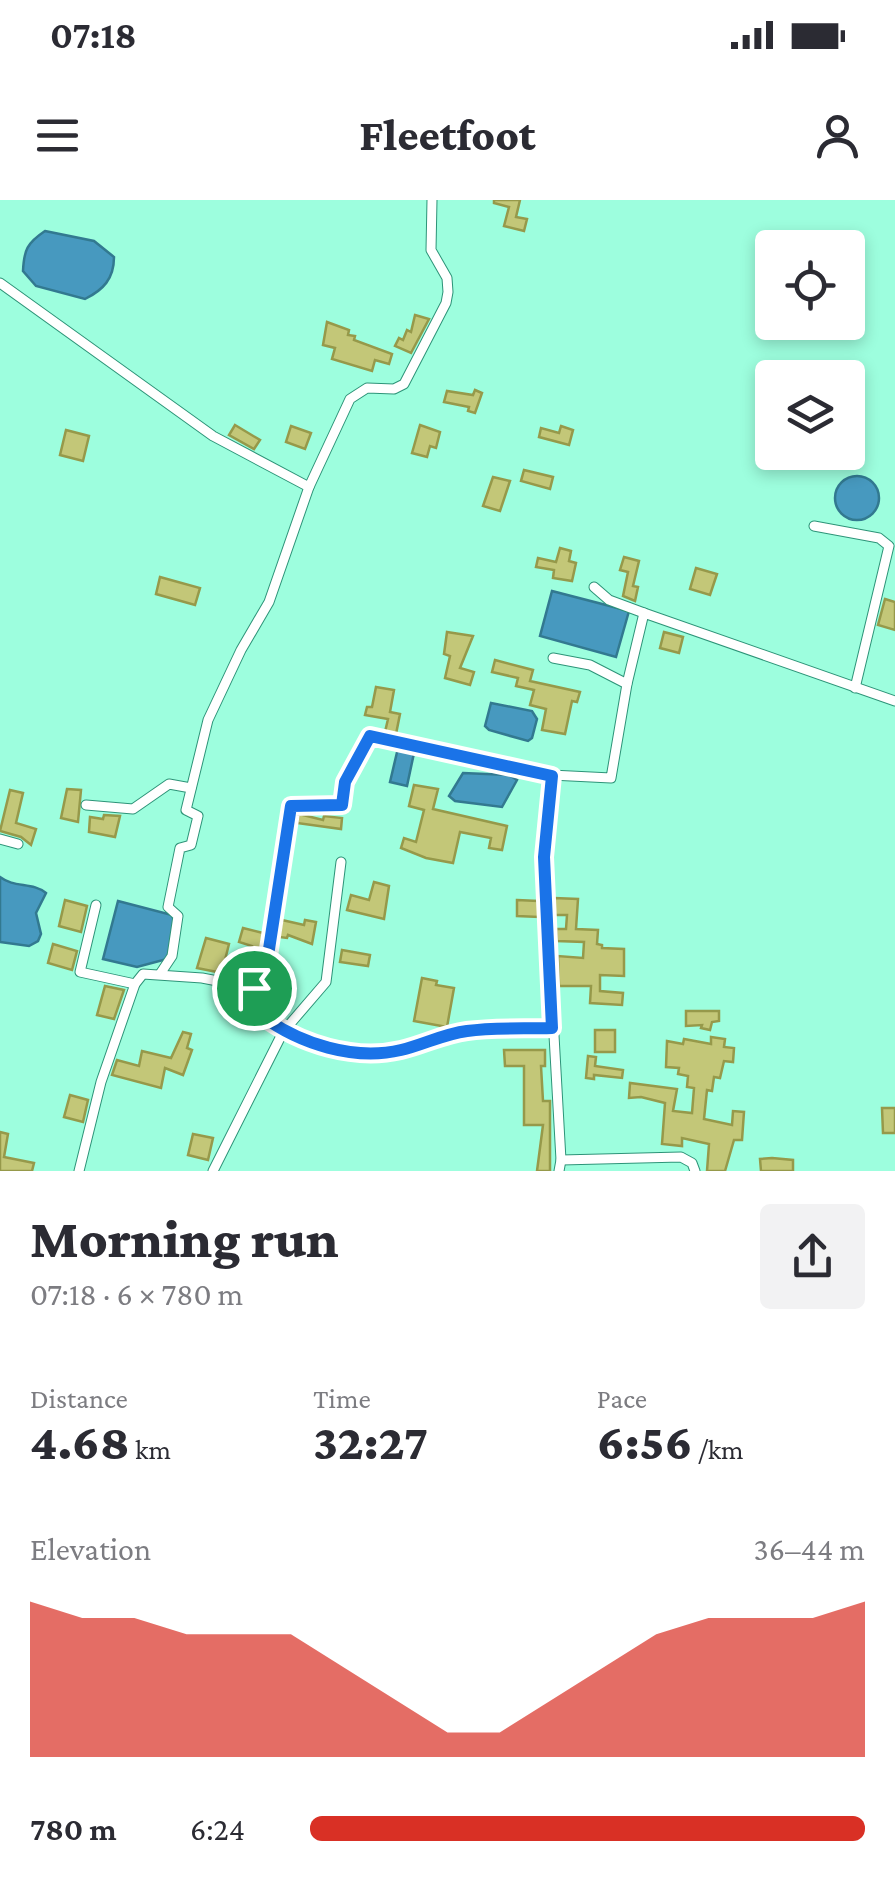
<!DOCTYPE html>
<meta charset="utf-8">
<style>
:root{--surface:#fff;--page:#f2f2f3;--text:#2b2b33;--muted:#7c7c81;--accent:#d93025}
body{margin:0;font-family:"Crimson Pro",serif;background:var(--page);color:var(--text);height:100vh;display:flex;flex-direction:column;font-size:38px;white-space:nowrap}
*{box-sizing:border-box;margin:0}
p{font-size:32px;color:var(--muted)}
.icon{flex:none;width:55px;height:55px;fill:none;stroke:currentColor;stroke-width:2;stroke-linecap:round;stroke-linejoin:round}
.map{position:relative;height:971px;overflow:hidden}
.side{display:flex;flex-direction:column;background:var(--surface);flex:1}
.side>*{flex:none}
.tools{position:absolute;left:755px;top:30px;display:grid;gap:20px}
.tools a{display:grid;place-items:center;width:110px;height:110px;border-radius:10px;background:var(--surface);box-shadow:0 5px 15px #0003;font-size:50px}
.pin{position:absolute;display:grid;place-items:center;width:85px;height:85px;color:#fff;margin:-42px;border:5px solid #fff;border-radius:50%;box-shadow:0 2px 10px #0007}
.round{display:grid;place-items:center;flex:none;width:105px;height:105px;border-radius:10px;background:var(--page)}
.summary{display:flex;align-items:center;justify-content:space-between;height:170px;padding:0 30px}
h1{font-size:55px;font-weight:800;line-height:75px}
.figures{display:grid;grid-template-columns:repeat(3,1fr);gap:15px;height:170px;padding:10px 30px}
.figures div{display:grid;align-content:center}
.figures b{font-size:50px;font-weight:800}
.figures small{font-size:28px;font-weight:400}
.figures p{font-size:28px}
.chart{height:280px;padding:20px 30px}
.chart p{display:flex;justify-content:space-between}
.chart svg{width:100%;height:180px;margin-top:10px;fill:var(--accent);opacity:.7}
ul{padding:0 30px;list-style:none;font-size:32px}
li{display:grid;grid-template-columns:160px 120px 1fr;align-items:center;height:75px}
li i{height:25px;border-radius:12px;background:var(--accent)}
.status{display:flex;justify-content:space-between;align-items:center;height:70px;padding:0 50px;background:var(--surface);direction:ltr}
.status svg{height:28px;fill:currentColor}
header{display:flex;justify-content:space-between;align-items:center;height:130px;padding:0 30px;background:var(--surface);font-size:45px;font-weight:800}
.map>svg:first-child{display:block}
.water{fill:#4799bf;stroke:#327990;stroke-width:2.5}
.building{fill:#c3c778;stroke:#96994a;stroke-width:2.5}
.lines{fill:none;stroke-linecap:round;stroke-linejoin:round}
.street-casing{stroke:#2d9478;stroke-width:11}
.path{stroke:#66b59c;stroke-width:2.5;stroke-dasharray:10 5;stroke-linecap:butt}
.street{stroke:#fff;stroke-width:9}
.route-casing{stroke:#fff;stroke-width:20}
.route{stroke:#1a73e8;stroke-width:12}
</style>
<div class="status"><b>07:18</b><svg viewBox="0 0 49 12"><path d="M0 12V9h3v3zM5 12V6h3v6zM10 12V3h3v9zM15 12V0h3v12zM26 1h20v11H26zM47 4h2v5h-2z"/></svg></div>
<header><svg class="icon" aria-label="menu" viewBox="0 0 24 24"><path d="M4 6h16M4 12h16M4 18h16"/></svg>Fleetfoot<svg class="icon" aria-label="person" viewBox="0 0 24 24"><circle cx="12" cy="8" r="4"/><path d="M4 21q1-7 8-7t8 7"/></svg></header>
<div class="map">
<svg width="895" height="971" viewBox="0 0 895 971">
<rect width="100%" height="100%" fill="#9dfede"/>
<g class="water">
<path d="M45 31 94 41 114 57C114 79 103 90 85 99L36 86 23 71C24 50 27 43 45 31Z"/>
<circle cx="857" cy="298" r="22"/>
<path d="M552 391 629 411 616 457 540 436Z"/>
<path d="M491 503 532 511 537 519 532 538 528 541 489 530 485 526Z"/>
<path d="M398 548 414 553 407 586 390 582Z"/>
<path d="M463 573 509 575 517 580 502 607 455 601 449 596Z"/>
<path d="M0 677C14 688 33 682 46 693L36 713 41 734 38 741 29 746 0 742Z"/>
<path d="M118 701 172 715 175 723 167 759 137 767 103 759Z"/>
</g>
<g class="building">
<path d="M494 0H520L516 17 527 19 524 31 504 26 509 7 494 3Z"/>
<path d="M415 115 429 119 411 153 395 146 399 138 403 140 407 130 411 132Z"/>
<path d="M327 122 349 130 348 135 355 136 354 140 392 154 389 164 375 160 372 171 332 159 335 148 323 145Z"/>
<path d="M475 190 482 193 475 213 468 211 469 207 444 202 447 191 473 195Z"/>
<path d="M235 225 260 240 254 249 229 235Z"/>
<path d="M420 225 440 232 436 248 430 246 427 257 412 253Z"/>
<path d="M291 226 311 233 305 249 286 242Z"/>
<path d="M561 226 573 230 569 245 539 237 541 228 559 233Z"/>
<path d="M66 230 89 236 83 261 60 255Z"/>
<path d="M524 270 553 277 550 289 521 281Z"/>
<path d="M493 277 510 281 500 311 483 306Z"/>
<path d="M560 348 571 351 569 361 576 363 572 381 553 378 554 370 536 367 538 358 556 362Z"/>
<path d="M624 357 639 361 633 386 638 387 635 401 623 396 628 372 620 370Z"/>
<path d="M696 368 717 374 710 395 690 389Z"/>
<path d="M160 377 200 388 195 405 156 394Z"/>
<path d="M885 399 895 402V430L878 425Z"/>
<path d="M447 432 473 436 460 468 474 472 470 485 445 478 450 456 444 454Z"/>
<path d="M664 432 683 437 679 453 660 448Z"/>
<path d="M495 460 533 470 530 481 580 492 577 502 572 501 565 534 542 530 546 509 530 505 534 490 516 486 518 478 492 472Z"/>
<path d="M376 487 394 490 390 512 400 514 396 534 385 532 388 519 365 515 367 507H372Z"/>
<path d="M414 585 438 589 433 609 507 626 502 650 489 648 491 638 460 632 453 663 426 658 401 648 404 638 416 642 424 610 409 606Z"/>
<path d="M67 589 81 590 78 622 61 618Z"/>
<path d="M10 590 23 593 16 623 36 629 31 645 21 637 0 631Z"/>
<path d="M299 614 323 620 324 616 342 618 341 629 297 623Z"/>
<path d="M104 615 120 616 115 637 89 632 90 617 103 619Z"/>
<path d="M374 682 389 686 384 719 347 710 351 695 369 700Z"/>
<path d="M554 698 578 699 576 729 598 730 597 744 602 745V748L624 749V776L600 775V791L623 793 622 805 590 803 591 786H559L558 756 583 758 584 742 557 741 556 729H566L567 715H555Z"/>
<path d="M65 700 87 706 81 732 59 726Z"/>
<path d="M517 700 538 701 539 717 517 716Z"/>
<path d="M282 720 304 725 305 720 316 722 312 744 288 735 287 738 279 737Z"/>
<path d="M243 728 263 733 260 754 251 752 252 746 239 742Z"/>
<path d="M206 738 229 744 225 760 230 761 227 774 197 768Z"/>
<path d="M53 744 77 751 72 770 48 763Z"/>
<path d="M342 750 370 755 368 766 340 762Z"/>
<path d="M422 778 437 781 436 785 454 788 447 827 414 821Z"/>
<path d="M105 786 124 790 114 819 97 815Z"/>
<path d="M686 811H719V821L712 822 710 830 701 828 702 825 686 826Z"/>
<rect x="595" y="830" width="20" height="22"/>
<path d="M183 832 191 834 187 848 192 850 183 875 165 868 161 888 112 875 117 860 139 866 142 851 171 858Z"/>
<path d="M711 837 725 839 724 847 734 848 733 862 724 861 720 878 714 877 712 891 707 890 704 919 732 925 733 911 744 912 742 940H734L725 971H707L709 944 682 938V946L662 944 665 903 641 897 629 898 630 883 677 889 673 911 692 913 694 888 687 887 688 876 678 874 679 868 666 867 667 841 683 844 684 839 711 844Z"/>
<path d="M504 850H545V866H541L543 901H550V971H537L543 925H524V866H505Z"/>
<path d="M588 856 596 857 595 866 623 870 622 878 594 875V879L586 878Z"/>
<path d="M70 895 88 900 83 922 64 917Z"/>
<path d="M882 908H895V933H883Z"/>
<path d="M0 932 8 934 4 957 34 963 32 971H0Z"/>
<path d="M193 934 213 938 208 960 188 955Z"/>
<path d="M772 958 793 960V971H761L760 959Z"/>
</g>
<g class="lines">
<g class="street-casing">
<g id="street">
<path d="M0 83 213 236 309 287"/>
<path d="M814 326 879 338 889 346 855 488"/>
<path d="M594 387 609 400 644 413"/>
<path d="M553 458 590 465 627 484"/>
<path d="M86 605 133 609 169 584 191 588"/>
<path d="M0 639 18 644"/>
<path d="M96 705 80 772 135 784"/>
<path d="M160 774 172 756 178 716 168 707 180 648 191 645 198 616 186 610 208 520 241 450 269 402 309 287 350 199 367 188 394 189 404 184 446 103 448 92 447 78 431 50 432 0"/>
<path d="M283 832 326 782 341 662"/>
<path d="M561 960 681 957 692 963 695 971"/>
<path d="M79 971 101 882 135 784 143 774 202 778 254 788"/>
<path d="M213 971 283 832 262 816 254 788 265 775 291 606 342 605 345 582 370 537 551 575"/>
<path d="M559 971 561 960 544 657 551 575 611 578 627 484 644 413 895 501"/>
</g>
</g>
<path class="path" d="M294 837 351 852H393L429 838 467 831 545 828"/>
<use href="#street" class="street"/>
</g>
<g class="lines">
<g class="route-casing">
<path id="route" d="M370 536 552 576 544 657 552 828C524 829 495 827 467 831 443 834 423 845 401 850 354 861 300 844 262 816L254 788 265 775 291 606 342 605 345 582Z"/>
</g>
<use href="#route" class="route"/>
</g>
</svg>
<div class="tools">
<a><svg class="icon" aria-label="locate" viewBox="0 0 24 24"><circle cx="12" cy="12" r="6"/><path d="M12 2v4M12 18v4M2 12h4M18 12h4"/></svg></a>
<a><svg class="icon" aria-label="layers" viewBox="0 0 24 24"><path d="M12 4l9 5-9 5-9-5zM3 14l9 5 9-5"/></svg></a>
</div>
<div class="pin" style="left:254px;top:788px;background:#1e9e55"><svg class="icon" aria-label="arrive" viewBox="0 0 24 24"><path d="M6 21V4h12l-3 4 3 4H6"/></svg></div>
</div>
<section class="side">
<div class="summary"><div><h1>Morning run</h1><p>07:18 · 6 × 780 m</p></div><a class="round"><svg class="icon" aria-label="share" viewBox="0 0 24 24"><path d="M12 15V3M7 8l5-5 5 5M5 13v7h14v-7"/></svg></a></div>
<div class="figures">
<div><p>Distance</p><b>4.68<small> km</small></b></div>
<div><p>Time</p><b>32:27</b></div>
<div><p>Pace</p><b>6:56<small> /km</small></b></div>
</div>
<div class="chart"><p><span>Elevation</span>36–44 m</p>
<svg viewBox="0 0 160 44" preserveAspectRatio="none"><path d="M0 44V6L10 10L20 10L30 14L40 14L50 14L60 22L70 30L80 38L90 38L100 30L110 22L120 14L130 10L140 10L150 10L160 6V44z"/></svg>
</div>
<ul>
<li><b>780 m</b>6:24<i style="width:100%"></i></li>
</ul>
</section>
